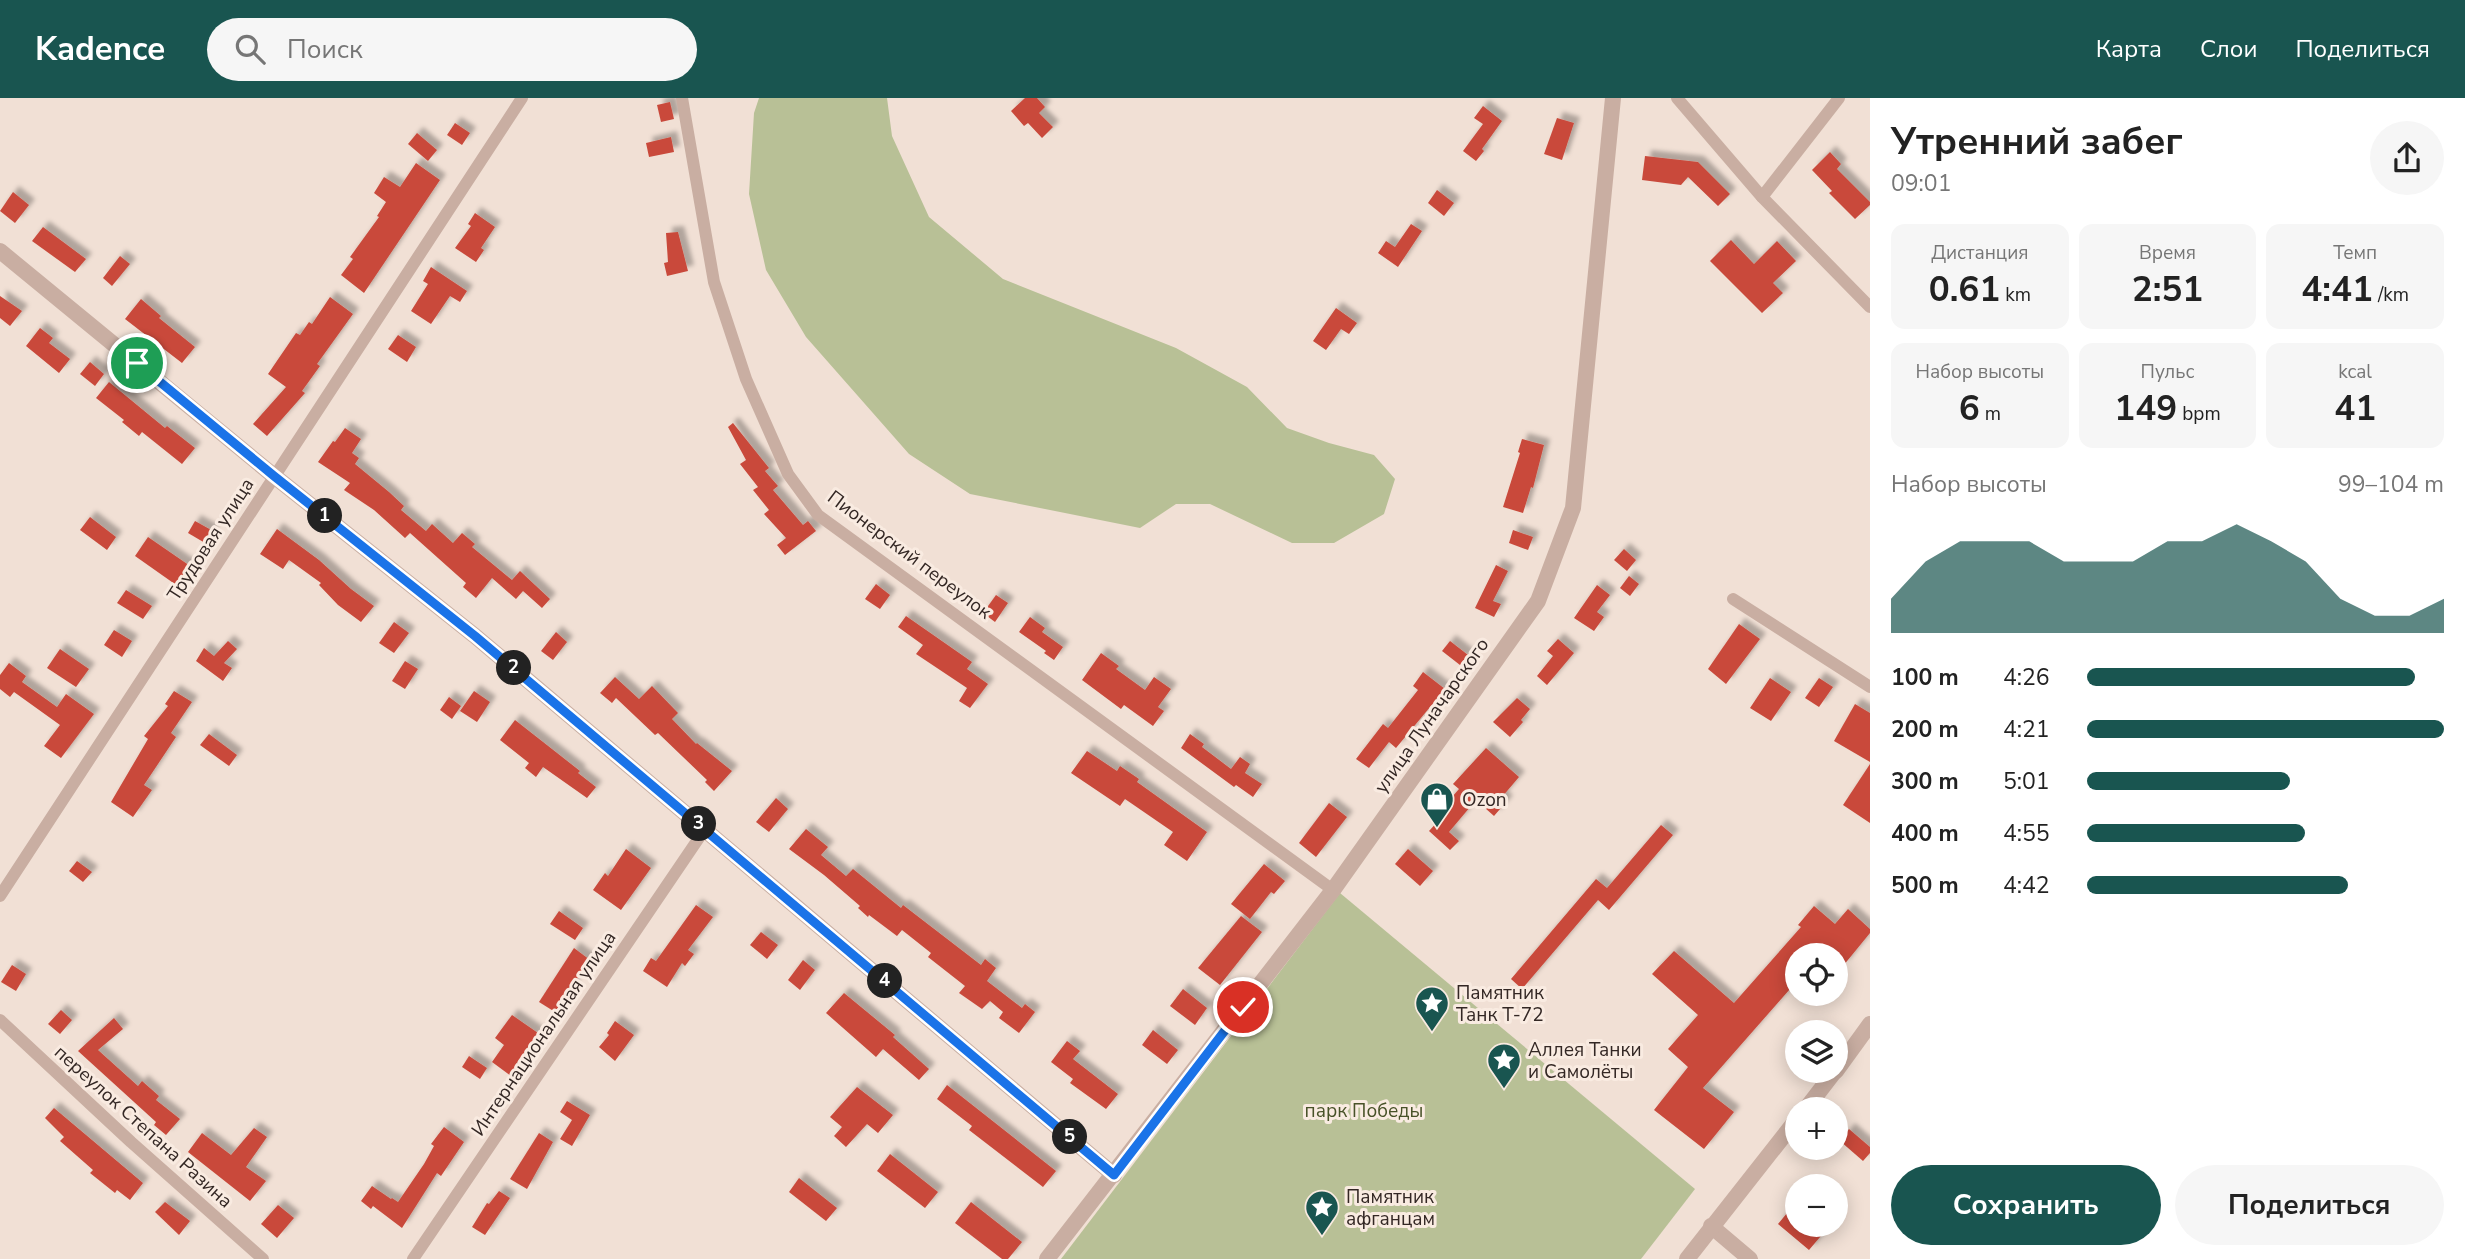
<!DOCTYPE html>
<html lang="ru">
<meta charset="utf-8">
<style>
:root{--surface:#fff;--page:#f6f6f6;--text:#222;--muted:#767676;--accent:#195550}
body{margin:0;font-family:"Nunito Sans",sans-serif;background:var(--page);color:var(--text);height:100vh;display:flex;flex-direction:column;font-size:26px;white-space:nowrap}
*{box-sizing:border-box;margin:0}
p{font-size:23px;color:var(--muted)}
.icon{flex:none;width:38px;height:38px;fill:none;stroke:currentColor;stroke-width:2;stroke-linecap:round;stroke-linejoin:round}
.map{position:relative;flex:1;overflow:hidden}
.details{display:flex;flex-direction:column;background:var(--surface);width:595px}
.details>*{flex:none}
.buttons{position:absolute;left:1785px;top:845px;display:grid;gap:14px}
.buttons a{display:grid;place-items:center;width:63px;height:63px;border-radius:50%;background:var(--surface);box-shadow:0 4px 18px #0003;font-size:35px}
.pin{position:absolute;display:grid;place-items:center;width:60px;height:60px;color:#fff;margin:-30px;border:4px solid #fff;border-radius:50%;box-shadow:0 2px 7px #0007}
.km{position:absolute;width:35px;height:35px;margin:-18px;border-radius:50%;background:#222;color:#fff;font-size:19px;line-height:35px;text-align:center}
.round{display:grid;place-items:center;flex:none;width:74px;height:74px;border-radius:37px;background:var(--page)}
.head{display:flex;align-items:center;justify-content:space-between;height:119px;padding:0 21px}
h1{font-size:38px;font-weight:700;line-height:52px}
.figures{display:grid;grid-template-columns:repeat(3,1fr);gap:10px;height:119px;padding:7px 21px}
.figures div{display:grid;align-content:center;border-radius:14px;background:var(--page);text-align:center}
.figures b{font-size:35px;font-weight:700}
.figures small{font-size:19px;font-weight:400}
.figures p{font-size:19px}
.chart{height:196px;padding:14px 21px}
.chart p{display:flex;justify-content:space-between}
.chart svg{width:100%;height:126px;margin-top:7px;fill:var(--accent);opacity:.7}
.cta{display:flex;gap:14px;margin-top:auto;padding:14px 21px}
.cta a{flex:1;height:80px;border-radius:42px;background:var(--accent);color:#fff;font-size:28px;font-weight:700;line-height:80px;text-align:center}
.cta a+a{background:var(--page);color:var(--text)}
ul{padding:0 21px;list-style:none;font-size:23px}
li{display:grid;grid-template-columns:112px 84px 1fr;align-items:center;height:52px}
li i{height:18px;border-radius:9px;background:var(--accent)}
header{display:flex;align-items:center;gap:42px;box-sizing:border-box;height:98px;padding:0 35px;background:var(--accent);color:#fff}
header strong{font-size:33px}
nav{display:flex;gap:38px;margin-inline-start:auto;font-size:24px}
.search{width:490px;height:63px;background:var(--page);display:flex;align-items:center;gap:18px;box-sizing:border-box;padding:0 24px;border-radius:38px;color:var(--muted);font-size:26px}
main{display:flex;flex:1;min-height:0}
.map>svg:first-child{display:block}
.green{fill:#b8c096}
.building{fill:#c9493b;filter:url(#shadow)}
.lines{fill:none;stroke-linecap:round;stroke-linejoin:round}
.minor{stroke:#c9aea2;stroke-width:12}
.tertiary{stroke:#c9aea2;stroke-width:16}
.route-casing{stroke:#fff;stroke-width:14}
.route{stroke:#1a73e8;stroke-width:9}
.labels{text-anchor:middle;stroke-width:6;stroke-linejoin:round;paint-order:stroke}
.street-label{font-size:19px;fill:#332724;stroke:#f9ebe1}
.poi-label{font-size:19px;fill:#332724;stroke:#f9ebe1;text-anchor:start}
.park-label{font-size:19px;fill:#485228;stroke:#f9ebe1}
</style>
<header>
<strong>Kadence</strong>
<div class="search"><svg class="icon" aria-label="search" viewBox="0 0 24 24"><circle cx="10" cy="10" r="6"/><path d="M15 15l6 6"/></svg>Поиск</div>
<nav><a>Карта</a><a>Слои</a><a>Поделиться</a></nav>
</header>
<main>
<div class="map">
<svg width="1870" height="1161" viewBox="0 0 1870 1161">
<defs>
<filter id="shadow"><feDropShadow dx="6" dy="-6" stdDeviation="2" flood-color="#0004"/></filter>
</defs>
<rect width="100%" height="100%" fill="#f1e0d5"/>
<g class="green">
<path d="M759 0H887L892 38 929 119 1003 181 1176 250 1247 289 1287 330 1329 345 1374 357 1395 381 1384 416 1334 445H1292L1210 406H1176L1140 430 970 396 909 356 806 239 766 172 749 96 754 15Z"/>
<path d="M1340 795 1695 1091 1641 1161H1061Z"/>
</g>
<g class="building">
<path d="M1025 0H1037L1045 9 1039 15 1053 29 1042 40 1028 25 1024 28 1011 13Z"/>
<path d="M670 4 674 21 661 24 657 7Z"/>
<path d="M1483 8 1502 23 1482 51 1484 53 1476 63 1463 53 1483 26 1474 20Z"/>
<path d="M1557 20 1574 25 1562 62 1544 56Z"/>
<path d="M455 25 470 35 462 47 447 37Z"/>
<path d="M417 35 437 52 428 63 408 46Z"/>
<path d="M671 39 674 54 649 59 646 45Z"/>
<path d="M1830 54 1841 66 1837 71 1870 104V107L1855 121 1829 95 1832 93 1812 72Z"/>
<path d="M1645 58 1698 64 1730 96 1718 108 1688 79 1681 87 1642 82Z"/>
<path d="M416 65 440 82 364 195 341 177 353 161 350 159 379 119 377 118 386 104 374 95 384 79 400 89Z"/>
<path d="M1437 92 1454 105 1444 118 1428 105Z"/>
<path d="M13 94 29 107 15 125 0 113Z"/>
<path d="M475 115 495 129 481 150 484 152 476 164 455 150 471 128 468 126Z"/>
<path d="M1411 126 1422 133 1398 169 1378 155 1386 143 1395 149Z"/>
<path d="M43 129 86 161 75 174 32 143Z"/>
<path d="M678 134 688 173 667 178 664 165 668 164 666 135Z"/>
<path d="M1731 142 1754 166 1777 143 1796 163 1773 185 1783 195 1762 215 1710 163Z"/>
<path d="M120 158 130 166 112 188 103 180Z"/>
<path d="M431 169 467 193 460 204 450 198 431 226 411 213 428 186 423 183Z"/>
<path d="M0 198 22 213 10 228 0 220Z"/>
<path d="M330 199 353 216 317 266 320 268 302 293 305 295 267 338 253 326 286 289 268 276 296 235 300 237 309 224 312 226Z"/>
<path d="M141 201 161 218 159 220 195 249 182 265 125 221Z"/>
<path d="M1336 210 1357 225 1349 236 1341 231 1326 252 1313 243Z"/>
<path d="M40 230 53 240 49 245 70 261 59 275 26 248Z"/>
<path d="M398 237 416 249 407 264 388 251Z"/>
<path d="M90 264 104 276 95 288 80 276Z"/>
<path d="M109 284 165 330 167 328 195 350 182 366 142 334 139 338 122 324 124 322 96 300Z"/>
<path d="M733 325 769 370 765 373 778 388 773 392 803 427 808 423 816 433 785 457 777 447 786 440 764 416 769 412 753 392 758 389 740 366 746 362 728 329Z"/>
<path d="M345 330 361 341 352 355 359 360 355 366 389 394 404 408 401 412 426 433 432 426 453 445 462 435 475 446 472 449 512 482 520 473 550 501 542 510 523 493 516 501 492 480 476 500 463 489 466 485 410 435 405 440 374 412 344 392 350 385 318 364 333 343 335 344Z"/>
<path d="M1522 341 1544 347 1533 390 1531 389 1523 415 1503 409 1520 355 1518 354Z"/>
<path d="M90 419 116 439 107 452 80 432Z"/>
<path d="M195 423 213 433 205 445 188 435Z"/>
<path d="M277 431 319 462 351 491 374 508 361 524 338 507 319 487 321 485 289 462 283 471 260 456Z"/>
<path d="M1513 432 1533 439 1528 452 1509 445Z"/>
<path d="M148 439 193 470 179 489 135 458Z"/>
<path d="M1624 451 1636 462 1627 473 1614 462Z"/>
<path d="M1496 467 1508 473 1493 503 1501 506 1494 519 1475 510Z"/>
<path d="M1629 478 1639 486 1630 498 1620 490Z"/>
<path d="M876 486 890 497 880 511 865 501Z"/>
<path d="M1597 487 1610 497 1597 514 1604 519 1594 533 1574 520Z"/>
<path d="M126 492 152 508 143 521 117 505Z"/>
<path d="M996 497 1008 505 995 524 983 515Z"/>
<path d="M906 518 972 564 967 571 988 586 970 610 959 603 967 590 916 556 923 547 898 529Z"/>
<path d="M1030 519 1045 530 1042 534 1063 549 1054 562 1044 555 1046 553 1019 534Z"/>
<path d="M394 524 409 535 394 555 379 545Z"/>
<path d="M1739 526 1760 541 1726 586 1708 571Z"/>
<path d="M114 532 132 543 122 559 104 547Z"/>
<path d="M556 534 567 544 553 562 541 553Z"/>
<path d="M1558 541 1574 555 1547 587 1537 578 1553 558 1547 553Z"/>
<path d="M228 543 237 551 224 565 232 570 223 583 196 563 204 550 214 558Z"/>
<path d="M1450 543 1468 557 1460 567 1442 553Z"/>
<path d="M60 551 89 571 76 589 47 570Z"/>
<path d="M1101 555 1119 568 1116 571 1145 592 1154 579 1171 591 1158 609 1164 613 1153 628 1124 607 1121 611 1082 582Z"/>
<path d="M405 563 418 571 405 591 392 583Z"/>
<path d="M9 565 26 578 22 584 57 609 66 596 94 616 61 660 44 648 60 627 14 594 10 599 0 591V577Z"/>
<path d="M1423 574 1445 591 1396 650 1389 644 1369 670 1356 661 1383 626 1388 630 1418 592 1413 588Z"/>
<path d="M615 579 639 601 652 588 678 615 672 621 696 646 697 645 732 673 714 693 705 684 707 682 658 635 655 637 616 600 612 605 600 595Z"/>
<path d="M1770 580 1791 594 1771 623 1750 610Z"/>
<path d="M1819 580 1833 589 1819 609 1805 600Z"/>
<path d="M174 593 192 604 171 635 176 639 144 687 152 692 133 719 111 704 148 641 144 638 168 608 165 606Z"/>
<path d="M474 593 490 604 477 624 460 613Z"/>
<path d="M449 599 461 608 452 621 440 612Z"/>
<path d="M1517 600 1530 611 1521 622 1523 624 1510 639 1493 624Z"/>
<path d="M1855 606 1870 615V664L1834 643Z"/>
<path d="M515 622 580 673 578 675 596 689 587 700 543 669 536 679 525 670 529 665 500 642Z"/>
<path d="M209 636 237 657 229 668 200 647Z"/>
<path d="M1190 636 1204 646 1202 649 1231 671 1240 659 1250 666 1245 675 1262 686 1253 699 1236 687 1234 689 1181 650Z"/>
<path d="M1486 650 1519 679 1502 699 1507 703 1494 718 1476 702 1449 734 1459 743 1450 752 1429 733 1449 711 1445 707 1459 691 1453 686Z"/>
<path d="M1087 653 1117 673 1120 668 1139 681 1137 684 1207 734 1187 763 1164 747 1173 734 1125 701 1120 708 1071 675Z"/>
<path d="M1870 666V725L1843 707Z"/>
<path d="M776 700 788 711 769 734 756 724Z"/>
<path d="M1329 705 1347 719 1316 759 1299 745Z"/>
<path d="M1661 727 1673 737 1609 812 1598 802 1522 891 1511 881 1596 781 1607 790Z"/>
<path d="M806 731 828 749 821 757 846 778 853 771 901 810 903 807 981 867 985 861 996 870 987 883 1022 910 1025 906 1035 914 1019 935 999 920 1003 914 990 903 982 911 959 895 965 888 928 859 931 855 902 832 897 838 869 817 868 819 858 810 860 808 824 777 789 751Z"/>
<path d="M626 751 651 770 621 812 593 792 605 775 608 778Z"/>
<path d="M1408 751 1433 773 1420 788 1395 766Z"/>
<path d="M77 763 92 774 83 784 69 773Z"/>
<path d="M1264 766 1285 783 1274 796 1271 794 1250 821 1231 806Z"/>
<path d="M696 807 713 819 688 852 694 856 685 868 682 865 667 889 643 873 651 860 656 863Z"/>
<path d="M1814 808 1835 826 1848 811 1870 831V835L1843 868 1836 862V858H1830L1824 853 1820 858H1797V883L1703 990 1734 1014 1704 1051 1654 1012 1688 969 1668 951 1698 917 1652 876 1674 853 1734 905 1801 829 1798 827Z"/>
<path d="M559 813 583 830 575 842 550 826Z"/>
<path d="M1241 818 1262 834 1220 887 1198 870Z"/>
<path d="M761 834 778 847 767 861 750 847Z"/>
<path d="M574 850 590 862 555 914 539 904Z"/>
<path d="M803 862 815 872 800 892 788 882Z"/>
<path d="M12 867 26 876 16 893 1 884Z"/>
<path d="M1183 891 1207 910 1195 927 1170 908Z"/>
<path d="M844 895 895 937 893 939 929 971 919 982 883 951 876 959 826 915Z"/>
<path d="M61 912 72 922 60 936 48 926Z"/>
<path d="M512 917 538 935 516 966 519 968 511 978 492 964 504 947 495 940Z"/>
<path d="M114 920 123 931 98 952 138 988 142 983 159 998 156 1002 180 1021 166 1037 154 1027 156 1024 78 953Z"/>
<path d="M615 923 634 937 615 963 599 949 609 937 607 935Z"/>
<path d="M1153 932 1178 952 1167 966 1142 947Z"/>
<path d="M1067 943 1080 953 1073 961 1118 996 1106 1011 1070 985 1073 981 1051 964Z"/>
<path d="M469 958 487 970 480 981 462 969Z"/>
<path d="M947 987 1056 1073 1043 1089 969 1032 972 1028 937 1001Z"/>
<path d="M857 989 893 1017 878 1035 867 1026 846 1049 834 1038 842 1029 830 1019Z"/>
<path d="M567 1003 590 1017 572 1048 560 1041 572 1022 560 1014Z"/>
<path d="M54 1010 143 1085 130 1102 117 1092 115 1095 90 1075 93 1072 60 1043 64 1039 45 1020Z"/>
<path d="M444 1029 464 1044 441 1078 437 1075 402 1130 373 1108 371 1111 361 1103 372 1088 391 1101 392 1100 398 1104 424 1066 434 1048 431 1046Z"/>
<path d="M254 1030 267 1039 246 1069 266 1083 250 1103 188 1054 202 1035 231 1057Z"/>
<path d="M1849 1031 1870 1049V1055L1863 1063 1840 1043Z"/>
<path d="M539 1035 553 1044 527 1091 510 1081Z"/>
<path d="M890 1056 938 1094 925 1110 877 1073Z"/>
<path d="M799 1080 837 1110 826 1123 789 1094Z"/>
<path d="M499 1093 510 1100 485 1137 472 1129 487 1105 489 1106Z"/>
<path d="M1797 1103V1127H1820L1826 1132 1809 1152 1778 1126Z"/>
<path d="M165 1104 190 1123 179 1137 155 1114Z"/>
<path d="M971 1104 1022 1144 1008 1161H1002L955 1125Z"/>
<path d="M278 1107 294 1120 277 1140 261 1126Z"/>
</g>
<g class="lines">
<g class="minor">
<path d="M682 0 714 184 746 281 788 376 818 417 1333 792"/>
<path d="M1677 0 1762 99 1870 209"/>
<path d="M1762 99 1839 0"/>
<path d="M1733 501 1870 589"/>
<path d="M0 798 522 0"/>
<path d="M0 922 131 1044 263 1161"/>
<path d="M413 1161 705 731"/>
</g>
<g class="tertiary">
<path d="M0 153 274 378 475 538 1114 1077"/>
<path d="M1836 973 1870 926"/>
<path d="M1805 1012 1835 973"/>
<path d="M1711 1128 1750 1161"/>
<path d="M1047 1161 1333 792 1538 503 1573 410 1613 0"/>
<path d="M1687 1161 1797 1021"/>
</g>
</g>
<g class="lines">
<g class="route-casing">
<path id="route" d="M137 265 274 378 475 538 1114 1077 1243 909"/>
</g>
<use href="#route" class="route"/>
</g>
<defs>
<g id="shop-pin" transform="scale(1.75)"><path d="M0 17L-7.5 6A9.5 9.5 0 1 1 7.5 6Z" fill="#195550" stroke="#f9ebe1"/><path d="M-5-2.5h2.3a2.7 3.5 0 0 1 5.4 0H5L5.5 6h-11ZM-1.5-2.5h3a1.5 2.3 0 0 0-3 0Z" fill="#fff"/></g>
<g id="sight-pin" transform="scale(1.75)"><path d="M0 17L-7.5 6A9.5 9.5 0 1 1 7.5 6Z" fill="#195550" stroke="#f9ebe1"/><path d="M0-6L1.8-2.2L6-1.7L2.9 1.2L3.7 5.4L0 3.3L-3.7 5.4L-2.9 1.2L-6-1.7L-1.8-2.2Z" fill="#fff"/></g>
</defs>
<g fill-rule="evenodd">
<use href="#shop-pin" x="1437" y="701"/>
<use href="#sight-pin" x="1432" y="905"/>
<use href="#sight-pin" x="1504" y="962"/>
<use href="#sight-pin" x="1322" y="1109"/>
</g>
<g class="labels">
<g class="street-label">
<text transform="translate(210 441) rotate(-57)" y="7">Трудовая улица</text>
<text transform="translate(910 456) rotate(37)" y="7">Пионерский переулок</text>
<text transform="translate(1431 617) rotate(-55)" y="7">улица Луначарского</text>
<text transform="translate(543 935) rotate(-56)" y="7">Интернациональная улица</text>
<text transform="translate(144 1028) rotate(42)" y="7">переулок Степана Разина</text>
</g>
<g class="poi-label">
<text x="1462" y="708">Ozon</text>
<text x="1456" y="901">Памятник<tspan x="1456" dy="22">Танк Т-72</tspan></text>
<text x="1528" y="958">Аллея Танки<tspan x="1528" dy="22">и Самолёты</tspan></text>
<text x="1346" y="1105">Памятник<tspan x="1346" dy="22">афганцам</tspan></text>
</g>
<g class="park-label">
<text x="1364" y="1019">парк Победы</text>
</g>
</g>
</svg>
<div class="buttons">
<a><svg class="icon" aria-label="locate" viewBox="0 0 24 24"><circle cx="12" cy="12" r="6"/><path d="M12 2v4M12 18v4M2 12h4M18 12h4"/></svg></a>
<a><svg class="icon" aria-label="layers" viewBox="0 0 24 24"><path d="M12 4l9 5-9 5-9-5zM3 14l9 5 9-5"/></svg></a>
<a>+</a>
<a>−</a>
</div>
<div class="pin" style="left:137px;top:265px;background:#1e9e55"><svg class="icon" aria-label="arrive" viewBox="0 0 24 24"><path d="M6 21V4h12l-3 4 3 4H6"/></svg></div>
<div class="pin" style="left:1243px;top:909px;background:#d93025"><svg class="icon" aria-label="check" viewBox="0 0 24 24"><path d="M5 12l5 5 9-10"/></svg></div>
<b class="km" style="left:325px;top:418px">1</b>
<b class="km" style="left:514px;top:570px">2</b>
<b class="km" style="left:699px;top:726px">3</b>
<b class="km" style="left:885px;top:883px">4</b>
<b class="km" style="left:1070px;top:1039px">5</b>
</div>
<section class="details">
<div class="head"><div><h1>Утренний забег</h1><p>09:01</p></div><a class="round"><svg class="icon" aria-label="share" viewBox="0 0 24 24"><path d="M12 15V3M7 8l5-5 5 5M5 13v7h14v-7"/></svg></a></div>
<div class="figures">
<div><p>Дистанция</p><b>0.61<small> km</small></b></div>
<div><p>Время</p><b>2:51</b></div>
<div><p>Темп</p><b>4:41<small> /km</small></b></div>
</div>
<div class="figures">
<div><p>Набор высоты</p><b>6<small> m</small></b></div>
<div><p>Пульс</p><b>149<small> bpm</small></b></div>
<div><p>kcal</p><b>41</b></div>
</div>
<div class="chart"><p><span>Набор высоты</span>99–104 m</p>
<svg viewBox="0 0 160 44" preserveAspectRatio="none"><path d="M0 44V32L10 19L20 12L30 12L40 12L50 19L60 19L70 19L80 12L90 12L100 6L110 12L120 19L130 32L140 38L150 38L160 32V44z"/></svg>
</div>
<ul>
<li><b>100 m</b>4:26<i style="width:92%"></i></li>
<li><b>200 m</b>4:21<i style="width:100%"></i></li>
<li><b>300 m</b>5:01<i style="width:57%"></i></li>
<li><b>400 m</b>4:55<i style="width:61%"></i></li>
<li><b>500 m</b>4:42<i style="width:73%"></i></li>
</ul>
<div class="cta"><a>Сохранить</a><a>Поделиться</a></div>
</section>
</main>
